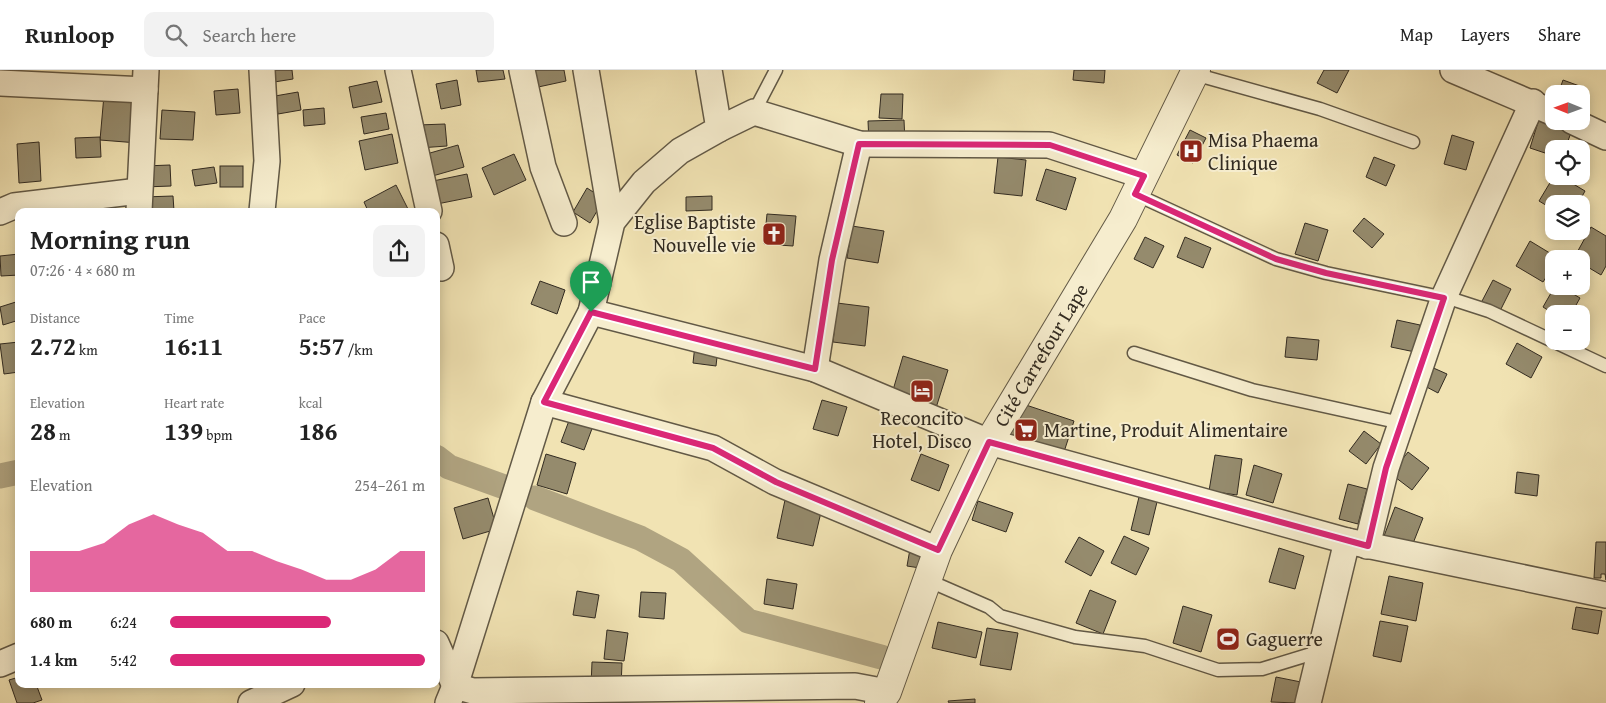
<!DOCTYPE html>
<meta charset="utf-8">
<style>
:root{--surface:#fff;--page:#f2f2f2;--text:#222;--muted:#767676;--line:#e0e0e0;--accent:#db2777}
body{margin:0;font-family:"Gentium Book Plus",serif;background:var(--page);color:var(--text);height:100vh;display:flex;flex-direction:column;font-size:19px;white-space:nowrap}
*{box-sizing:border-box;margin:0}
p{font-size:16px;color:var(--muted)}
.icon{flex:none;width:28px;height:28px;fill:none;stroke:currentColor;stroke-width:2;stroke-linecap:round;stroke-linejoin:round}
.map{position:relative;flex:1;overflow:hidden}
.sheet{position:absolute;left:15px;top:138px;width:425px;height:480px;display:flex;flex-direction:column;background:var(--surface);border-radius:10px;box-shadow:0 2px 12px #0003}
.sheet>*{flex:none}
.needle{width:32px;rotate:271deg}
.tools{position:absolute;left:1545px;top:15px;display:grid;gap:10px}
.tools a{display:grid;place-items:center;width:45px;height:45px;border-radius:10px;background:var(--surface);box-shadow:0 2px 12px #0003;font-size:25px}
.pin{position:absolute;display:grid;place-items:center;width:42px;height:42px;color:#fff;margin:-51px -21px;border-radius:50% 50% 50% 0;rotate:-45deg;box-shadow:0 0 5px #0007}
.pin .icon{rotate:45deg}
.round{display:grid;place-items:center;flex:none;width:52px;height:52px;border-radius:10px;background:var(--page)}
.head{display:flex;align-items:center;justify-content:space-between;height:85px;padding:0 15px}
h1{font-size:28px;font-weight:600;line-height:38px}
.stats{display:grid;grid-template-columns:repeat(3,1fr);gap:8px;height:85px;padding:5px 15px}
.stats div{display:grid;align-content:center}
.stats b{font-size:25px;font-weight:600}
.stats small{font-size:14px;font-weight:400}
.stats p{font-size:14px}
.chart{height:140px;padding:10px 15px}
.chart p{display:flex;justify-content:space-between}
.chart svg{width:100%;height:90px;margin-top:5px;fill:var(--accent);opacity:.7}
ul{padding:0 15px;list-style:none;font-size:16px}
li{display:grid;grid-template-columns:80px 60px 1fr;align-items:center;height:38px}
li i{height:12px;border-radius:6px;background:var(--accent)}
header{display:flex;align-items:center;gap:30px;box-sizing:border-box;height:70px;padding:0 25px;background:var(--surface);border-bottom:1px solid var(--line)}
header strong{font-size:24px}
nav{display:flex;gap:28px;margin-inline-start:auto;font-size:18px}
.search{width:350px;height:45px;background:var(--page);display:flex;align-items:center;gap:12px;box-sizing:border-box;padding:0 18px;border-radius:10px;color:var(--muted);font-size:19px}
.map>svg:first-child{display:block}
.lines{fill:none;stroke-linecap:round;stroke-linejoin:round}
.canal{stroke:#b0a481;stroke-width:25}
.building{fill:#958b6d;stroke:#322b21}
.service-casing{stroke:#625946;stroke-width:15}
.minor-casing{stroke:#625946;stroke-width:28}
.tertiary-casing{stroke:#625946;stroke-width:30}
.service{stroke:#f6edce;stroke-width:12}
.minor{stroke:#f6edce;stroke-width:25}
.tertiary{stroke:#f6edce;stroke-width:28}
.route-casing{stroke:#fff;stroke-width:10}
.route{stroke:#db2777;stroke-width:6}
.labels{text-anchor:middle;stroke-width:4;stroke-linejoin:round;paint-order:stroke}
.poi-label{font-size:20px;fill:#322b21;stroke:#f6edce;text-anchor:start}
.street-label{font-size:20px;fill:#322b21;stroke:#f6edce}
</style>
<header>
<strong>Runloop</strong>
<div class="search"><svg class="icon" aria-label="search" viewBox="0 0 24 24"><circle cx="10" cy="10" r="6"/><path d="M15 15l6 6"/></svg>Search here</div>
<nav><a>Map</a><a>Layers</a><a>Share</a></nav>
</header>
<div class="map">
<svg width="1606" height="633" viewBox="0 0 1606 633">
<rect width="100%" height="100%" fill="#f1e3b3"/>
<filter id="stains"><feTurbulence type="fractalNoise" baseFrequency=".004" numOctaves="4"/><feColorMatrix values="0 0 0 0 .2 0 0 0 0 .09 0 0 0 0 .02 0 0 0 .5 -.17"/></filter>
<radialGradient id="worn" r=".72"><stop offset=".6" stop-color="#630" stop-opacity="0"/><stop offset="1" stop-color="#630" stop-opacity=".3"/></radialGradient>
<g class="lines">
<g class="canal">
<path d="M436 387 449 397 510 419"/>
<path d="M0 406 19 402"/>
<path d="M535 428 640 468 681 490 748 551 881 587"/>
</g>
</g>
<g class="building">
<path d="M267 0H292L293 9 268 13Z"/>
<path d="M476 0H503L505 9 478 12Z"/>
<path d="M526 0H564L566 11 529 19Z"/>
<path d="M1074 0H1105L1104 13 1073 10Z"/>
<path d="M1324 0H1349L1337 23 1317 13Z"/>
<path d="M457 10 461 35 441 39 436 14Z"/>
<path d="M1563 10 1585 18 1581 27V24H1558Z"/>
<path d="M377 11 382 32 353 38 349 17Z"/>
<path d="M238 19 240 43 216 45 214 21Z"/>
<path d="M298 22 301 40 278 44 275 26Z"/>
<path d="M881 24H903L902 49 879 48Z"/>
<path d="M104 25 142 27 138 73 100 70Z"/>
<path d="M324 38 325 54 304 56 303 40Z"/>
<path d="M162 40 195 42 193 70 160 69Z"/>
<path d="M386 43 389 59 364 64 361 47Z"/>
<path d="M1539 49 1572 60 1565 79H1554V86L1530 78Z"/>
<path d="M904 50 905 72 869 73 868 51Z"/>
<path d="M445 54 447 76 419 78 418 55Z"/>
<path d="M1190 60 1206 68 1193 93 1177 85Z"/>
<path d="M392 64 398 93 365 100 359 71Z"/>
<path d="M1452 65 1474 72 1466 100 1444 94Z"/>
<path d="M100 67 101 87 76 88 75 68Z"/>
<path d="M39 72 41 111 19 113 17 74Z"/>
<path d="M458 75 464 97 429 107 423 85Z"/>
<path d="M514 84 526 110 494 125 482 98Z"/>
<path d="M998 87 1026 90 1022 126 994 123Z"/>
<path d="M1374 87 1395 95 1386 116 1366 107Z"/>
<path d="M170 95 171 116 144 117V96Z"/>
<rect x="220" y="96" width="23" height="21"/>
<path d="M214 97 217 113 195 116 192 100Z"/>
<path d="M1046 99 1076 108 1066 140 1036 130Z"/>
<path d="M467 104 472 127 437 134 433 111Z"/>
<path d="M1554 106H1560L1585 121 1578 134H1554V140L1539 131Z"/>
<path d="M396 115 409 141H368L364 132Z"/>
<path d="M587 118 604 129 590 153 573 142Z"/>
<path d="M173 126 174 141H144L143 127Z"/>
<path d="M712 126V140L686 141V127Z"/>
<path d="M767 144 796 146 793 176 764 174Z"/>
<path d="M1364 148 1384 164 1372 178 1353 161Z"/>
<path d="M1305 153 1328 160 1318 191 1295 184Z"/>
<path d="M852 156 884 161 878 193 847 188Z"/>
<path d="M1591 157 1606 166V196L1601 205 1581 193V189L1574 188Z"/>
<path d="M1145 167 1164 176 1153 198 1134 189Z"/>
<path d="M1185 167 1211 178 1203 198 1177 187Z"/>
<path d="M1530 171 1558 188 1554 189V195L1543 212 1516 196Z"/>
<path d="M19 184V205L1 206 0 186Z"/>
<path d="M1493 210 1511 219 1499 243 1481 233Z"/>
<path d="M540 211 565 220 557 244 531 234Z"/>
<path d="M1555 216H1560L1580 228 1571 244H1554L1543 237Z"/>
<path d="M19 231V250L3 255 0 237Z"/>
<path d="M837 233 869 237 865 276 833 272Z"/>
<path d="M1397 250 1420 255 1415 282 1391 277Z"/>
<path d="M1287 267 1319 270 1317 290 1285 287Z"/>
<path d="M19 272V302L4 304 0 274Z"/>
<path d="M1517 273 1542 287 1531 308 1506 294Z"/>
<path d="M695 275 718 278 716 296 693 293Z"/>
<path d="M903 286 948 300 935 341 891 327Z"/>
<path d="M1429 296 1447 304 1438 323 1421 314Z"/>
<path d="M822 330 847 337 838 366 813 359Z"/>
<path d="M1020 333 1074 351 1063 385 1008 367Z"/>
<path d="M570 348 593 356 584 380 561 372Z"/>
<path d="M1364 361 1381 374 1366 394 1349 381Z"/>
<path d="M1408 382 1429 398 1412 420 1391 404Z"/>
<path d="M546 384 576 393 567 424 537 415Z"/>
<path d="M921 384 949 395 939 421 911 410Z"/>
<path d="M1215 385 1242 389 1237 425 1209 421Z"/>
<path d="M1254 395 1282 404 1273 433 1246 425Z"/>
<path d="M1517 402 1539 405 1537 426 1515 423Z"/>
<path d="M1348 414 1367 419 1358 454 1339 449Z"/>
<path d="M1139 427 1157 432 1149 465 1131 460Z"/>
<path d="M488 428 497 459 463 469 454 438Z"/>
<path d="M785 430 822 438 813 476 777 468Z"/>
<path d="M978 431 1013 443 1006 462 972 450Z"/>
<path d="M1395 437 1423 448 1412 476 1384 466Z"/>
<path d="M1124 466 1149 478 1136 505 1111 493Z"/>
<path d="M1079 467 1104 481 1091 506 1065 492Z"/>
<path d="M1596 472H1606V510L1605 504H1601V508H1594Z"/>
<path d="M1279 478 1304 486 1295 519 1269 512Z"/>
<path d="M910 479 922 481 920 498 907 496Z"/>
<path d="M1389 506 1423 513 1416 551 1381 544Z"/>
<path d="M767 509 797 514 793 539 764 534Z"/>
<path d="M1090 520 1116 531 1103 564 1076 553Z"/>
<path d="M577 521 599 525 595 548 573 545Z"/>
<path d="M641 522 666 523 664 549 639 547Z"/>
<path d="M1183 536 1212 545 1201 582 1173 573Z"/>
<path d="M1576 537 1602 541 1598 564 1572 559Z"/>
<path d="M1380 551 1408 556 1401 592 1373 586Z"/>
<path d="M938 552 982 562 976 588 932 578Z"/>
<path d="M987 558 1018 563 1011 600 980 595Z"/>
<path d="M607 560 628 563 624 591 604 589Z"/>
<path d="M592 592 622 593 621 617 591 616Z"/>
<path d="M19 607V614H36L42 630 33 633H17L9 610Z"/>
<path d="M1276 607 1301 612 1297 633 1271 632Z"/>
<path d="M975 629V633H949L948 631Z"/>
</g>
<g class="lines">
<g class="service-casing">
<g id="service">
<path d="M1194 4 1320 39 1413 72"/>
<path d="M754 42 776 0"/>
<path d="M1135 124 1276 189 1326 203 1455 230 1489 241 1606 296"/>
<path d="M1134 283 1252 320 1401 353"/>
<path d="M927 510 989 537 1000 546 1075 567 1145 576 1218 600 1262 599 1321 581"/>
</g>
</g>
<g class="minor-casing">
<g id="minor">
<path d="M398 0 429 141"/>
<path d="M522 0 543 97 564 153"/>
<path d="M586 0 612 152"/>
<path d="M1453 0 1554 43"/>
<path d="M0 13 145 20"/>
<path d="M1572 51 1606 67"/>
<path d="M719 59 754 42 859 74 1049 75 1144 106"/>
<path d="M139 141 146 0"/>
<path d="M262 141 267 91 262 0"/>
<path d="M0 142 14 136 139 121"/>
<path d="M436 175 441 198"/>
<path d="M591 242 815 299 989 372 1347 471 1606 525"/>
<path d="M815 299 832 190 859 74"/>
<path d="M544 332 713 378 775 412 938 480"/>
<path d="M1367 476 1386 398 1444 227 1533 32"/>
<path d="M436 573 455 616 473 621 855 616 887 622"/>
<path d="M0 594 19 586"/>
<path d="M251 633 292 614"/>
<path d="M448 633 455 616 544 332 591 242 612 152 644 112 680 81 719 59 709 0"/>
<path d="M1308 633 1347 471"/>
</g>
</g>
<g class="tertiary-casing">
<path id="tertiary" d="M879 633 887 622 938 480 989 372 1123 149 1196 0"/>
</g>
<use href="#service" class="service"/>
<use href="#minor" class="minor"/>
<use href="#tertiary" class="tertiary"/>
</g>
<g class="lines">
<g class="route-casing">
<path id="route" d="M859 74 1050 75 1144 106 1135 124 1276 189 1326 203 1444 228 1386 398 1368 476 989 372 938 480 776 412 713 378 544 332 591 242 815 299 832 190Z"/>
</g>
<use href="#route" class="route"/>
</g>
<defs>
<g id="hospital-square" transform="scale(1.25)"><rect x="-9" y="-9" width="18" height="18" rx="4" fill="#8f2418" stroke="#f6edce"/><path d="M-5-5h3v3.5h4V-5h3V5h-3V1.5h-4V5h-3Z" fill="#fff"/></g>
<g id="church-square" transform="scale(1.25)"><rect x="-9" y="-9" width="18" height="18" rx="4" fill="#8f2418" stroke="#f6edce"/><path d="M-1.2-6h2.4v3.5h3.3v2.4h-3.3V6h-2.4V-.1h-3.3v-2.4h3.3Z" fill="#fff"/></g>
<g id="hotel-square" transform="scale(1.25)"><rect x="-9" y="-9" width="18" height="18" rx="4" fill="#8f2418" stroke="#f6edce"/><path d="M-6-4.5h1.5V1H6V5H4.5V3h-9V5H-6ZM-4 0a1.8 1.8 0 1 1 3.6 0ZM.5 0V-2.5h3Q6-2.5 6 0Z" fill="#fff"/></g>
<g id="supermarket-square" transform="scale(1.25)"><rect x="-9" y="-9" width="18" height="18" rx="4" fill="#8f2418" stroke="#f6edce"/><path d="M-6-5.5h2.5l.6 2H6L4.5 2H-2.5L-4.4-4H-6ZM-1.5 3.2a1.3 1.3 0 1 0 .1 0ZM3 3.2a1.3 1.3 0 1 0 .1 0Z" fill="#fff"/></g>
<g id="stadium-square" transform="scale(1.25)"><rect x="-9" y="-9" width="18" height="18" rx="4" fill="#8f2418" stroke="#f6edce"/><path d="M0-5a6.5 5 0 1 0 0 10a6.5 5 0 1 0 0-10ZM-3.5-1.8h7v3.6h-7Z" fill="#fff"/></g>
</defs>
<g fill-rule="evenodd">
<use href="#hospital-square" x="1191" y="81"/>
<use href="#church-square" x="774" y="164"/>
<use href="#hotel-square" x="922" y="321"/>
<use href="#supermarket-square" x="1026" y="360"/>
<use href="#stadium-square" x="1228" y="569"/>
</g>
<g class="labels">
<g class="poi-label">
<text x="1208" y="77">Misa Phaema<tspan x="1208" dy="23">Clinique</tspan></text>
<text x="756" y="159" text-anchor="end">Eglise Baptiste<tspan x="756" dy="23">Nouvelle vie</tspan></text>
<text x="922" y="355" text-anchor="middle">Reconcito<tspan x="922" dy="23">Hotel, Disco</tspan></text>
<text x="1044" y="367">Martine, Produit Alimentaire</text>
<text x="1246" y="576">Gaguerre</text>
</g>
<g class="street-label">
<text transform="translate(1041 285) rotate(-59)" y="7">Cité Carrefour Lape</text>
</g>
</g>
<rect width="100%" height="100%" filter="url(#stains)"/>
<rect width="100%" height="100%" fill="url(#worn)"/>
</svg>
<div class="tools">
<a><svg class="needle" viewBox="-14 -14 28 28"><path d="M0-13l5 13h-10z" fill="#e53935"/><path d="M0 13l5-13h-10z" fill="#767676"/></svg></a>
<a><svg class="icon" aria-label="locate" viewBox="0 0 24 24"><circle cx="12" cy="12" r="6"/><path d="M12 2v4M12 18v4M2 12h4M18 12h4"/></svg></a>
<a><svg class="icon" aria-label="layers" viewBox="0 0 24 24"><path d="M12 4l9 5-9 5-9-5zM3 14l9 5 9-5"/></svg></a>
<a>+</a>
<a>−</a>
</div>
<div class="pin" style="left:591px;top:242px;background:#1e9e55"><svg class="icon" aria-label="arrive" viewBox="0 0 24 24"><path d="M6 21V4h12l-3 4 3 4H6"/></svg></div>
<section class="sheet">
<div class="head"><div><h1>Morning run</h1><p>07:26 · 4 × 680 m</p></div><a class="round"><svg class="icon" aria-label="share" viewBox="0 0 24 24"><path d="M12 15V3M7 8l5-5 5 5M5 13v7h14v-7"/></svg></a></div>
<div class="stats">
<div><p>Distance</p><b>2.72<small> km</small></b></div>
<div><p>Time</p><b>16:11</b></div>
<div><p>Pace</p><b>5:57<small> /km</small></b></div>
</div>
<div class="stats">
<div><p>Elevation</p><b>28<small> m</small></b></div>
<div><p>Heart rate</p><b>139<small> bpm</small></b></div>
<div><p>kcal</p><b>186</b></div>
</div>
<div class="chart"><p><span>Elevation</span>254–261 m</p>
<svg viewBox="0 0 160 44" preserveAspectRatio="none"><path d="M0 44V24L10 24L20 24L30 20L40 11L50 6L60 11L70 15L80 24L90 24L100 29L110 33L120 38L130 38L140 33L150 24L160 24V44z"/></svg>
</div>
<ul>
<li><b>680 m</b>6:24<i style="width:63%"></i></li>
<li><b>1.4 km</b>5:42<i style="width:100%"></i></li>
</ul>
</section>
</div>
